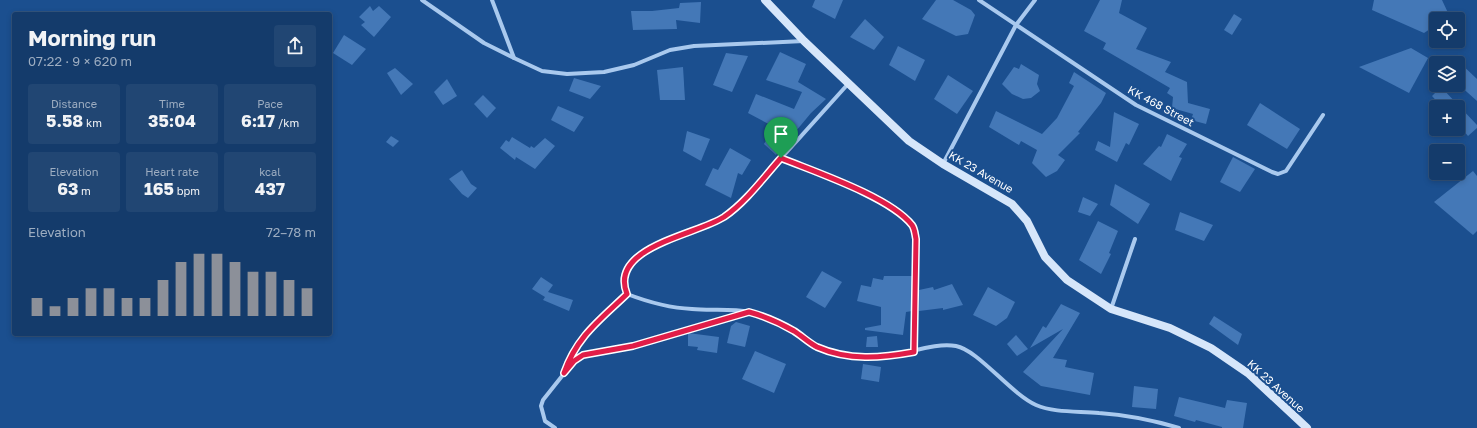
<!DOCTYPE html>
<meta charset="utf-8">
<style>
:root{--surface:#143b6b;--page:#214673;--text:#f1f3f6;--muted:#9dadc1;--line:#33557e;--accent:#8c9099}
body{margin:0;font-family:"Golos Text",sans-serif;background:var(--page);color:var(--text);height:100vh;display:flex;flex-direction:column;font-size:15px;white-space:nowrap}
*{box-sizing:border-box;margin:0}
p{font-size:13px;color:var(--muted)}
.icon{flex:none;width:22px;height:22px;fill:none;stroke:currentColor;stroke-width:2;stroke-linecap:round;stroke-linejoin:round}
.map{position:relative;flex:1;overflow:hidden}
.side{position:absolute;left:12px;top:12px;width:320px;height:324px;display:flex;flex-direction:column;background:var(--surface);border-radius:4px;box-shadow:0 2px 6px #0003,0 0 0 1px var(--line)}
.side>*{flex:none}
.tools{position:absolute;left:1429px;top:12px;display:grid;gap:8px}
.tools a{display:grid;place-items:center;width:36px;height:36px;border-radius:4px;background:var(--surface);box-shadow:0 2px 6px #0003,0 0 0 1px var(--line);font-size:20px}
.pin{position:absolute;display:grid;place-items:center;width:34px;height:34px;color:#fff;margin:-41px -17px;border-radius:50% 50% 50% 0;rotate:-45deg;box-shadow:0 0 4px #0007}
.pin .icon{rotate:45deg}
.round{display:grid;place-items:center;flex:none;width:42px;height:42px;border-radius:4px;background:var(--page)}
.head{display:flex;align-items:center;justify-content:space-between;height:68px;padding:0 16px}
h1{font-size:22px;font-weight:700;line-height:30px}
.figures{display:grid;grid-template-columns:repeat(3,1fr);gap:6px;height:68px;padding:4px 16px}
.figures div{display:grid;align-content:center;border-radius:4px;background:var(--page);text-align:center}
.figures b{font-size:17px;font-weight:700}
.figures small{font-size:11px;font-weight:400}
.figures p{font-size:11px}
.chart{height:112px;padding:8px 16px}
.chart p{display:flex;justify-content:space-between}
.chart svg{width:100%;height:72px;margin-top:4px;stroke:var(--accent);stroke-width:6}
.map>svg:first-child{display:block}
.building{fill:#4478b7}
.lines{fill:none;stroke-linecap:round;stroke-linejoin:round}
.street{stroke:#a9c9ee;stroke-width:4}
.secondary{stroke:#d6e6fa;stroke-width:8}
.route-casing{stroke:#fff;stroke-width:8}
.route{stroke:#e11d48;stroke-width:5}
.labels{text-anchor:middle;stroke-width:4;stroke-linejoin:round;paint-order:stroke}
.street-label{font-size:11px;fill:#fff;stroke:#1b4f8f}
</style>
<div class="map">
<svg width="1477" height="428" viewBox="0 0 1477 428">
<rect width="100%" height="100%" fill="#1b4f8f"/>
<g class="building">
<path d="M815 0H843L835 19 812 7Z"/>
<path d="M936 0H953L971 10 975 15 968 34 956 36 922 19Z"/>
<path d="M1100 0H1122L1119 13 1147 28 1136 49 1171 62 1165 72 1187 82 1188 103 1210 109 1206 124 1191 120 1193 114 1172 108 1173 97 1167 93 1170 88 1103 49 1106 43 1084 31Z"/>
<path d="M1374 0H1442L1449 15 1444 19H1436V25L1424 33 1372 10Z"/>
<path d="M701 2 700 23 676 20 677 29 633 30 631 11H652L679 8 680 3Z"/>
<path d="M370 6 373 11 379 6 391 17 374 37 361 25 365 22 359 17Z"/>
<path d="M1234 14 1242 19 1232 35 1224 30Z"/>
<path d="M865 19 884 37 874 50 850 37Z"/>
<path d="M344 35 366 49 352 65 333 53Z"/>
<path d="M898 46 925 60 915 81 889 65Z"/>
<path d="M1411 48 1428 58 1409 93 1359 67Z"/>
<path d="M780 52 806 64 798 82 826 99 811 113 776 155 764 144 774 127 748 113 756 94 794 109 802 92 766 80Z"/>
<path d="M726 53 748 56 732 92 713 85Z"/>
<path d="M1458 61 1477 79V101L1458 84Z"/>
<path d="M1021 64 1039 75 1037 84 1040 91 1031 98 1023 99 1012 94 1002 84 1014 67 1019 69Z"/>
<path d="M683 67 685 100H660L657 70Z"/>
<path d="M395 68 413 84 401 95 387 73Z"/>
<path d="M1074 72 1106 93 1101 103 1078 132 1080 133 1058 155 1065 160 1057 171 1046 177 1032 163 1037 150 1021 141 1019 145 989 127 996 111 1042 134 1057 118 1074 86 1069 83Z"/>
<path d="M948 75 973 91 957 114 934 99Z"/>
<path d="M574 78 601 86 590 99 569 91Z"/>
<path d="M447 79 457 96 443 105 434 92Z"/>
<path d="M1441 87 1477 125V128L1468 136 1458 124V107H1442L1432 96Z"/>
<path d="M483 95 496 108 487 118 474 104Z"/>
<path d="M1260 103 1300 129 1287 149 1247 125Z"/>
<path d="M558 106 584 117 574 132 551 120Z"/>
<path d="M1114 112 1139 124 1129 145 1126 143 1117 162 1095 150 1098 141 1110 147Z"/>
<path d="M687 131 710 139 701 161 683 151Z"/>
<path d="M1167 134 1187 144 1179 157 1182 158 1171 181 1143 164 1159 146 1161 147Z"/>
<path d="M391 136 399 141 393 147 386 142Z"/>
<path d="M512 137 530 148 531 146 534 148 545 138 555 146 535 169 516 157 515 160 500 148 506 140 509 142Z"/>
<path d="M730 148 751 160 742 175 738 173 731 198 705 185 713 168 718 170Z"/>
<path d="M1233 157 1255 169 1240 192 1220 182Z"/>
<path d="M462 170 471 184 477 188 468 198 462 194 449 179Z"/>
<path d="M1473 171 1477 176V231L1473 235 1434 202Z"/>
<path d="M1115 184 1150 204 1138 224 1110 205Z"/>
<path d="M1083 197 1098 204 1090 216 1078 212Z"/>
<path d="M1180 212 1213 225 1204 241 1175 230Z"/>
<path d="M1098 221 1118 231 1109 253 1111 254 1101 274 1079 260Z"/>
<path d="M822 271 842 282 825 308 806 297Z"/>
<path d="M884 276H912V311L906 312 903 335 865 330V328L881 325V307L857 301 861 285 871 287 873 278 883 280Z"/>
<path d="M541 277 553 285 548 292 573 300 569 311 543 300 545 297 532 289Z"/>
<path d="M952 284 963 305 943 310V308L919 311V290L933 287 934 290Z"/>
<path d="M988 287 1015 302 1007 318 996 326 973 315Z"/>
<path d="M1061 304 1080 313 1053 358 1067 360 1065 367 1094 373 1090 395 1041 386 1023 372 1063 329 1030 348 1043 326 1046 328Z"/>
<path d="M1214 316 1242 334 1238 345 1209 324Z"/>
<path d="M736 322 750 326 745 347 727 343 731 326Z"/>
<path d="M688 333 719 337 717 353 697 350 698 347 688 346Z"/>
<path d="M1016 335 1028 349 1017 356 1007 344Z"/>
<path d="M877 336 878 347H866L867 337Z"/>
<path d="M755 351 786 364 774 393 742 379Z"/>
<path d="M863 364 881 367 879 382 861 379Z"/>
<path d="M1134 386 1158 389 1156 409 1132 407Z"/>
<path d="M1179 397 1225 408 1227 400 1247 403 1243 428H1222V427L1196 420 1195 422 1174 416Z"/>
</g>
<g class="lines">
<g class="street">
<path d="M422 0 484 43 514 58 542 71 567 74 604 72 634 65 670 50 694 46 804 41"/>
<path d="M492 0 514 58"/>
<path d="M979 0 1136 105 1272 172 1278 174 1286 171 1323 115"/>
<path d="M848 84 748 195 724 217 655 246 635 257 624 274 623 285 627 294C648 302 669 308 692 309 710 311 731 308 749 312 764 314 781 323 794 331 801 335 808 342 816 346 830 353 847 356 863 357 893 361 930 341 956 346 978 350 1011 394 1036 405 1054 413 1079 411 1099 413 1126 415 1153 420 1179 428"/>
<path d="M781 158C815 172 890 197 912 225 915 229 915 235 917 239L914 352"/>
<path d="M943 164 1016 25 1035 0"/>
<path d="M1111 309 1135 239"/>
<path d="M566 368C577 336 603 317 627 294"/>
<path d="M555 428 545 421 541 406 543 400 574 361 583 355 633 346 746 313"/>
</g>
<path class="secondary" d="M765 0 804 41 909 141 943 164 1012 204 1027 221 1045 257 1067 280 1111 309 1170 328 1211 348 1249 374 1307 428"/>
</g>
<g class="lines">
<g class="route-casing">
<path id="route" d="M781 158C815 172 890 197 912 225 915 229 915 235 916 239L914 352C881 358 849 361 817 347 809 343 802 336 794 331 780 323 764 316 749 312L633 346 583 355 574 361 564 373C577 336 600 320 627 294 608 247 696 235 724 217 746 202 764 177 781 158Z"/>
</g>
<use href="#route" class="route"/>
</g>
<g class="labels">
<g class="street-label">
<text transform="translate(1161 106) rotate(28)" y="4">KK 468 Street</text>
<text transform="translate(981 172) rotate(30)" y="4">KK 23 Avenue</text>
<text transform="translate(1276 386) rotate(42)" y="4">KK 23 Avenue</text>
</g>
</g>
</svg>
<div class="tools">
<a><svg class="icon" aria-label="locate" viewBox="0 0 24 24"><circle cx="12" cy="12" r="6"/><path d="M12 2v4M12 18v4M2 12h4M18 12h4"/></svg></a>
<a><svg class="icon" aria-label="layers" viewBox="0 0 24 24"><path d="M12 4l9 5-9 5-9-5zM3 14l9 5 9-5"/></svg></a>
<a>+</a>
<a>−</a>
</div>
<div class="pin" style="left:781px;top:158px;background:#1e9e55"><svg class="icon" aria-label="arrive" viewBox="0 0 24 24"><path d="M6 21V4h12l-3 4 3 4H6"/></svg></div>
<section class="side">
<div class="head"><div><h1>Morning run</h1><p>07:22 · 9 × 620 m</p></div><a class="round"><svg class="icon" aria-label="share" viewBox="0 0 24 24"><path d="M12 15V3M7 8l5-5 5 5M5 13v7h14v-7"/></svg></a></div>
<div class="figures">
<div><p>Distance</p><b>5.58<small> km</small></b></div>
<div><p>Time</p><b>35:04</b></div>
<div><p>Pace</p><b>6:17<small> /km</small></b></div>
</div>
<div class="figures">
<div><p>Elevation</p><b>63<small> m</small></b></div>
<div><p>Heart rate</p><b>165<small> bpm</small></b></div>
<div><p>kcal</p><b>437</b></div>
</div>
<div class="chart"><p><span>Elevation</span>72–78 m</p>
<svg viewBox="0 0 160 44" preserveAspectRatio="none"><path d="M5 44V33M15 44V38M25 44V33M35 44V27M45 44V27M55 44V33M65 44V33M75 44V22M85 44V11M95 44V6M105 44V6M115 44V11M125 44V17M135 44V17M145 44V22M155 44V27"/></svg>
</div>
</section>
</div>
